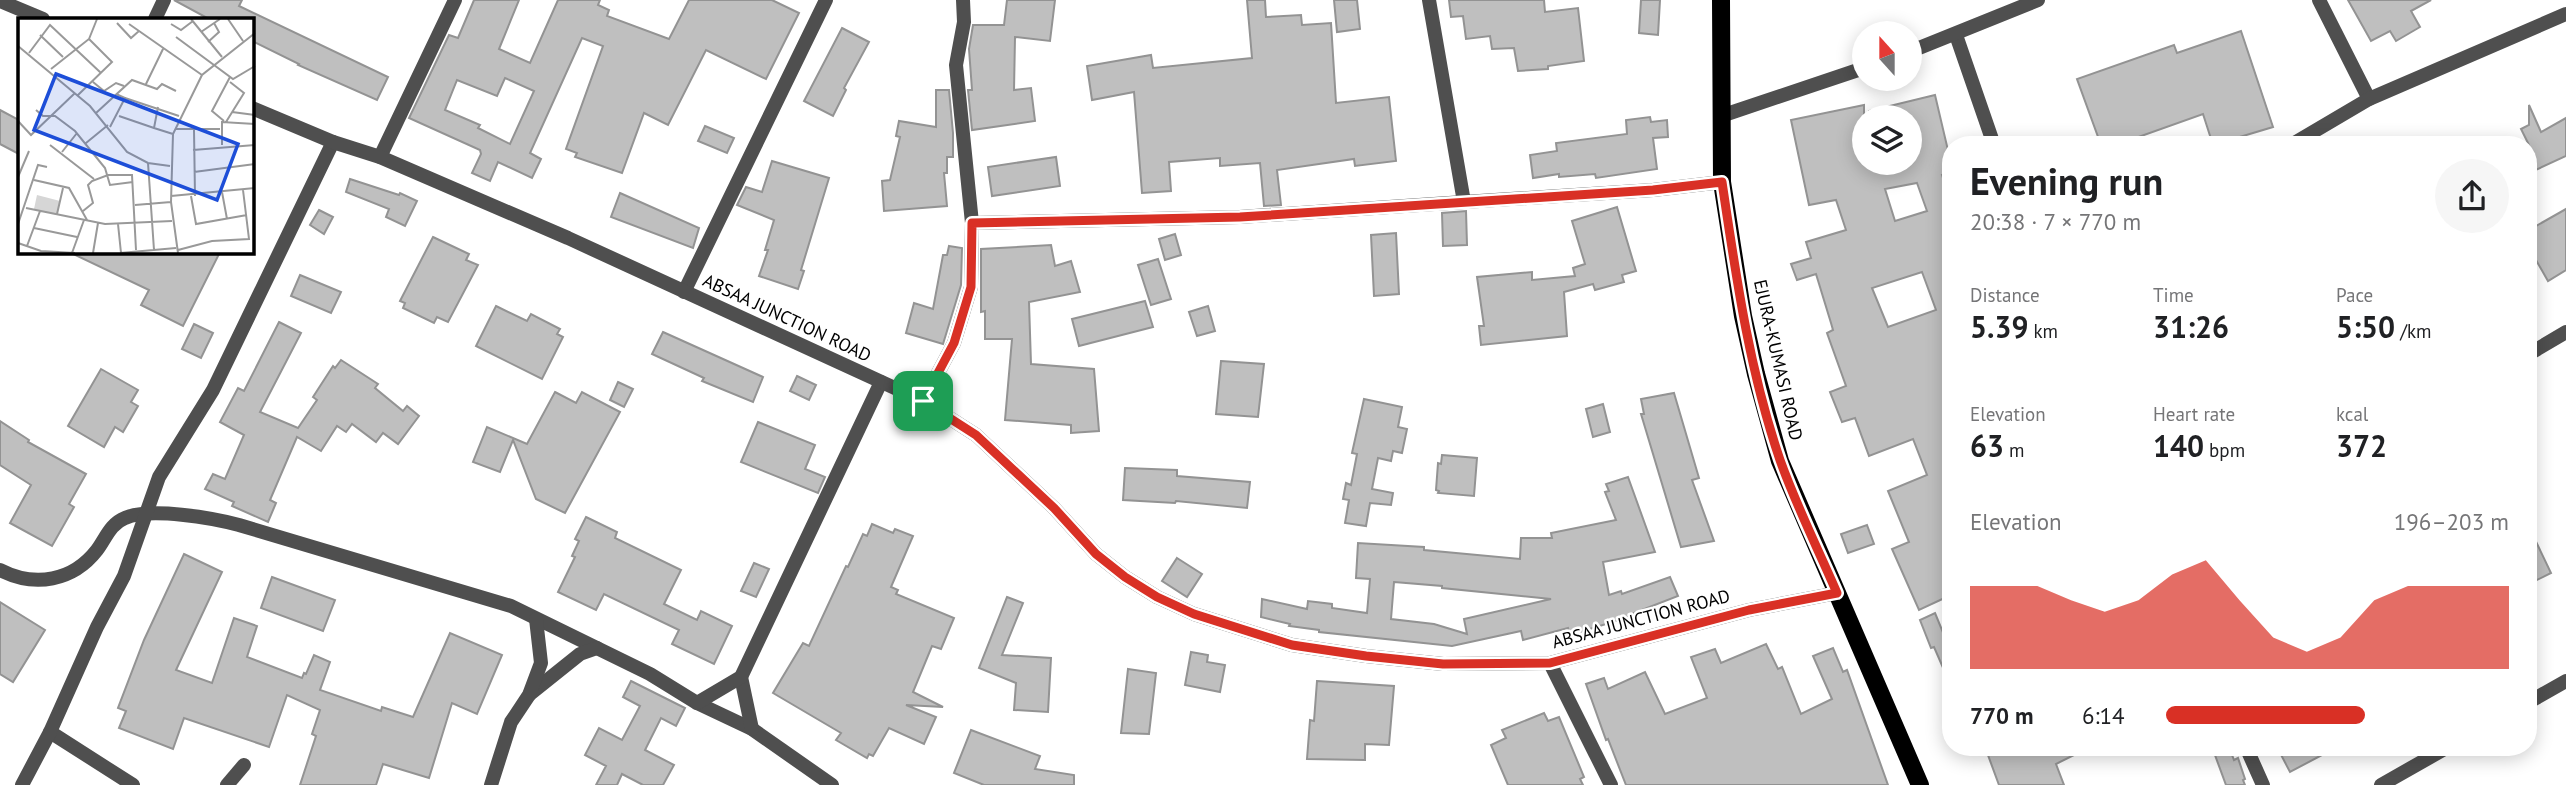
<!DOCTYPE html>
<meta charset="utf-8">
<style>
:root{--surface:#fff;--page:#f6f6f6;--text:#202124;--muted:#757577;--accent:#d93025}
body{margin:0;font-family:"PT Sans",sans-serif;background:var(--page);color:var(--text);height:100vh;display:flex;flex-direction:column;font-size:26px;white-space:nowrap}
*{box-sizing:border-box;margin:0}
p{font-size:23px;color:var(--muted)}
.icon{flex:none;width:38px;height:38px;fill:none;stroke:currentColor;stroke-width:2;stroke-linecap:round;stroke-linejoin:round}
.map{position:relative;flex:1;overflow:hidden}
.details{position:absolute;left:1942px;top:136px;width:595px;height:620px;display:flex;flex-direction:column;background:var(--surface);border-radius:28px;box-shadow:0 4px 18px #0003}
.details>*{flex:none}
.needle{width:46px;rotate:339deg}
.controls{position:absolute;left:1852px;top:21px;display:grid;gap:14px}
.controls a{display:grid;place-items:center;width:70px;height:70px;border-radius:50%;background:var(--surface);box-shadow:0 4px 18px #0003;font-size:35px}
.pin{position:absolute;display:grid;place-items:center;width:60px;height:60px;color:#fff;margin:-30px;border-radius:14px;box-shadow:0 4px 10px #0006}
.round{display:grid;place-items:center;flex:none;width:74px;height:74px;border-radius:37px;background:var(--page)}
.summary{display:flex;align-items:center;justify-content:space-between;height:119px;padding:0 28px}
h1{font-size:38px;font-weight:700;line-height:52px}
.metrics{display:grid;grid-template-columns:repeat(3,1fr);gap:10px;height:119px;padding:7px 28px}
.metrics div{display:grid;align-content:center}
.metrics b{font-size:30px;font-weight:700}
.metrics small{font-size:19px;font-weight:400}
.metrics p{font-size:19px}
.chart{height:196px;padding:14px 28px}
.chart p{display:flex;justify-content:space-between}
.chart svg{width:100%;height:126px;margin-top:7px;fill:var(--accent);opacity:.7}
ul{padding:0 28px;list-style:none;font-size:23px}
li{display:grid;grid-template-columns:112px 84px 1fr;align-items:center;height:52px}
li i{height:18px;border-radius:9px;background:var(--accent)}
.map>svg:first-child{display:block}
.building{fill:#bfbfbf;stroke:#939393;stroke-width:2;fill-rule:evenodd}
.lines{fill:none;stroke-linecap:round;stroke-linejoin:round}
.minor{stroke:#4f4f4f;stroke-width:14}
.tertiary{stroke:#4f4f4f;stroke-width:14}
.primary{stroke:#000;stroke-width:18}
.route-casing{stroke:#fff;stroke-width:14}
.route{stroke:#d93025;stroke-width:9}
.labels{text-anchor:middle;stroke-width:5;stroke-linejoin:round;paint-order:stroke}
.street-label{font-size:18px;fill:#000;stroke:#fff}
.inset-road{fill:none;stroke:#999;stroke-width:2}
.view{fill:#1d4ed8;fill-opacity:0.15;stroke:#1d4ed8;stroke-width:3.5}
.inset-edge{fill:none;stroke:#000;stroke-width:3.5}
</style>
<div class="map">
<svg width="2566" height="785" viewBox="0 0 2566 785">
<rect width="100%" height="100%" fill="#fff"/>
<g class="building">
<path d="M174 0H242L239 6 388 77 377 100 298 65 299 64 252 41V19H209Z"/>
<path d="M474 0H519L499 49 530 63 558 0H600L598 5 609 10 607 16 669 39 689 0H772L799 13 766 79 706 50 668 125 644 113 622 173 575 157 577 153 566 149 603 46 582 38 530 153 541 159 532 178 498 162 490 181 472 173 481 154 480 150 409 118 449 35 458 38ZM505 78 534 91 510 144 478 128 480 125 445 110 457 80 497 96Z"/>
<path d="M1007 0H1055L1050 41 1015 37 1014 90 1031 88 1035 121 972 130 968 90H972L969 49 973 25H1004Z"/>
<path d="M1247 0H1265L1266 17 1301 15 1302 25 1331 23 1336 103 1389 97 1396 161 1355 166 1354 159 1277 170 1281 205 1264 206 1260 163 1220 166V158L1169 162 1171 191 1142 193 1134 92 1092 100 1087 66 1151 55 1153 68 1252 58Z"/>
<path d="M1334 0H1357L1360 29 1337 32Z"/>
<path d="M1449 0H1544L1545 12 1578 8 1584 61 1548 66V69L1518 71 1514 48 1492 49 1490 36 1466 39 1463 16 1451 17Z"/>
<path d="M1641 0H1660L1658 35 1639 33Z"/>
<path d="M2348 0H2431L2411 11 2420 27 2396 41 2390 31 2371 41Z"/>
<path d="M842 28 869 42 844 88 846 90 833 116 804 101Z"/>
<path d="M2241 31 2273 127 2213 145 2203 114 2116 145H2101L2077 79 2174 45 2177 53Z"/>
<path d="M936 90H949L953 133V157H947V173H944L947 206 884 211 882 181 890 180 900 137 896 136 899 121 936 127Z"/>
<path d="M1935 95 1951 163V172L1942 175 1951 203V211L1944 214 1951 234V595L1919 610 1892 549 1909 542 1888 491 1927 475 1913 439 1869 456 1855 418 1842 422 1830 392 1846 386 1827 333 1833 330 1831 323 1816 274 1797 280 1791 264 1811 258 1806 242 1846 230 1836 200 1809 205 1791 120 1864 105V163H1909V117H1869V111ZM1917 183 1927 211 1895 221 1885 189ZM1922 272 1936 310 1888 327 1872 288Z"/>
<path d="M2529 105 2541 132 2566 118V156L2529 173V145L2521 129 2529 125Z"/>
<path d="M0 110 19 120V154L0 144Z"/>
<path d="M1650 117 1651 122 1667 120 1668 137 1653 138 1657 169 1596 178 1595 174 1559 177V174L1533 178 1530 155 1557 151 1556 143 1627 134 1626 120Z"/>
<path d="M705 126 734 138 727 153 698 141Z"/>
<path d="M1056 157 1060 186 992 196 988 167Z"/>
<path d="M772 161 829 178 801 270 804 271 798 289 759 276 768 250H765L774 220 737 205 746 187 762 192Z"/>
<path d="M350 179 399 195 400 193 417 201 405 226 386 217 389 209 346 192Z"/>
<path d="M620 193 699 228 693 248 611 217Z"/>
<path d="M1617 207 1636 271 1622 275 1624 282 1595 290 1593 284 1564 292 1567 336 1481 345 1479 326H1484L1477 277 1532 272V280L1575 276 1573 268 1585 264 1572 221Z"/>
<path d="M2566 209V270L2548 281 2529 248V230Z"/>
<path d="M319 210 333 217 324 234 310 225Z"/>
<path d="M1466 211 1467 245 1443 246 1442 213Z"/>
<path d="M1396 233 1399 294 1374 296 1371 235Z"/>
<path d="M1175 234 1181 255 1165 260 1159 239Z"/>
<path d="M433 237 469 254 466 260 478 265 448 322 437 317 434 323 403 308 405 303 400 301Z"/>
<path d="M1051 245 1055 266 1071 261 1080 292 1029 302 1031 364 1094 369 1099 431 1071 433V425L1005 420 1012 339H985V311L981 312V249Z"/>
<path d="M949 246 962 248 961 285 943 344 906 333 914 303 933 309 943 255H947Z"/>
<path d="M69 252H220L183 326 141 305 149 290Z"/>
<path d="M1158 259 1171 299 1151 305 1138 265Z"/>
<path d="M300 275 341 292 331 313 291 296Z"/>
<path d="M1145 301 1153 327 1079 346 1072 319Z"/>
<path d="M496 306 527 321 531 314 560 329 557 334 563 337 542 379 476 346Z"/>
<path d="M1208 306 1215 331 1197 336 1189 312Z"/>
<path d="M279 322 301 333 260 412 298 428 317 400 313 397 333 366 335 368 341 360 378 384 375 388 403 411 407 406 419 416 398 444 383 433 376 442 352 424 346 432 337 426 321 451 297 437 270 500 276 503 268 522 232 506 234 502 205 489 213 474 225 479 244 435 220 422 238 388 244 391Z"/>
<path d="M194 324 213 333 201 358 182 349Z"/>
<path d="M663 332 763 377 753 402 702 381 704 378 652 354Z"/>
<path d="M1221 361 1264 364 1258 417 1216 414Z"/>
<path d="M101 369 138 390 131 402 138 406 123 432 115 427 104 447 68 426Z"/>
<path d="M797 376 816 385 809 400 790 391Z"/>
<path d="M618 382 633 389 624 407 610 400Z"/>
<path d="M555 392 576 403 582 392 620 412 565 513 536 499 513 440 500 472 473 462 487 427 527 444Z"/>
<path d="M1674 393 1699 478 1692 480 1714 541 1681 547 1641 414H1644L1641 399Z"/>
<path d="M1364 399 1402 407 1398 427 1407 429 1402 453 1393 451 1391 461 1378 458 1372 489 1393 493 1391 505 1370 503 1366 526 1345 523 1349 500 1343 499 1346 483 1351 485 1357 454 1352 453Z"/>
<path d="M1603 404 1610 432 1593 437 1586 409Z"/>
<path d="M0 421 29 440 28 442 86 474 69 504 74 507 52 546 10 523 31 485 0 465Z"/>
<path d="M758 422 815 445 805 469 825 477 818 493 741 462Z"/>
<path d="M1442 455 1477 458 1474 496 1438 493 1439 491 1436 490 1438 463 1441 464Z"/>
<path d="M1125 468 1177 470V476L1250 482 1247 508 1176 501 1175 503 1123 500Z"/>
<path d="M1628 477 1655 552 1603 562 1609 595 1621 591 1622 594 1670 577 1678 596 1629 615V617L1570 635 1568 628 1523 640 1521 631 1452 646 1319 632V630L1289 626 1290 624 1261 617 1262 599 1307 609 1308 601 1332 604V608L1367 613 1370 579 1356 578 1358 543 1424 547V550L1520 559 1521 538H1552L1551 533 1616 520 1605 492 1609 491 1606 484ZM1394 582 1442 586V588L1551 599 1464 619 1467 634 1434 624 1391 619Z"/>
<path d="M586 517 617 532 615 538 681 570 664 604 697 620 701 611 732 626 714 664 672 644 679 630 604 594 596 610 558 592 575 557 572 556 579 541 575 539Z"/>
<path d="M872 524 893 533 895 529 913 536 891 587 898 590 896 594 954 618 941 649 932 646 913 692 943 707 906 705 936 717 924 744 889 728 873 756 869 754 867 758 836 740 841 733 773 693 803 643 809 646 846 566 848 567 863 534 867 536Z"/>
<path d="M1867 525 1874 544 1848 553 1841 534Z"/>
<path d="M2529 527 2551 573 2529 584Z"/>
<path d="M184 554 222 572 176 670 212 683 234 618 257 626 247 657 302 678 304 673 306 674 314 655 330 662 320 690 381 711 382 707 413 717 450 633 502 655 477 714 452 703 429 778 383 764 376 785H300L316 736 312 734 320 710 287 695 269 747 184 718 173 749 119 728 126 711 118 708 144 640Z"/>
<path d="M1177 558 1202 574 1187 597 1162 581Z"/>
<path d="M754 563 769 569 756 597 741 591Z"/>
<path d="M272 577 335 600 323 631 261 608Z"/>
<path d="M1007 597 1023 603 1002 655 1051 658 1048 712 1014 710 1016 683 979 668Z"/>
<path d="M0 602 45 630 13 682 0 674Z"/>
<path d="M1935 613 1944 635 1951 632V686L1934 647 1931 648 1920 620Z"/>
<path d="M1766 644 1778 669 1782 667 1801 714 1832 699 1813 656 1833 648 1843 672 1847 670 1888 785H1626L1608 739 1606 740 1586 684 1604 678 1608 689 1645 672 1665 714 1707 698 1691 657 1715 649 1721 663Z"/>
<path d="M1191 652 1208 655 1207 662 1225 665 1220 692 1185 685Z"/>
<path d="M1128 669 1156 673 1149 734 1121 733Z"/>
<path d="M631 681 685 708 676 726 661 718 645 750 674 765 663 785H643L622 774 617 785H596L606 766 585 755 599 728 622 740 640 706 623 697Z"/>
<path d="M1317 681 1394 686 1389 745 1365 744V760L1307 759 1310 720 1314 721Z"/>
<path d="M1544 713 1548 721 1559 717 1584 777 1580 779 1583 785H1508L1491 745 1506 738 1502 730Z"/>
<path d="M971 730 1040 756 1035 769 1074 775V785H984L954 773Z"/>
<path d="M1985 747H2090L2056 764 2064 785H1999Z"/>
<path d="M2212 747H2229L2234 760 2238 758 2245 779 2243 780 2245 785H2226Z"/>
<path d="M2277 747H2337L2290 772Z"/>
</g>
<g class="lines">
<g class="minor">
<path d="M1429 0 1464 202 1653 190 1722 182"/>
<path d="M2319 0 2369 99"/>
<path d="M155 19 164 0"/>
<path d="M1956 35 1994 145"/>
<path d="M1909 52 2038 0"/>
<path d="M1721 116 1864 68"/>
<path d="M2291 145 2369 99 2566 14"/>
<path d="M380 157 455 0"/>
<path d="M972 223 1240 217 1464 202"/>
<path d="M684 292 826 0"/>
<path d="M2529 354 2566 332"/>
<path d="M923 401 954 343 971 287 972 223 956 65 964 22 963 0"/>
<path d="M0 570C35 588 73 581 97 550 106 538 110 524 125 518 150 507 213 518 239 525L511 606 650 674 697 703 752 729 832 785"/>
<path d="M1550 663 1611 785"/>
<path d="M741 677 752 729"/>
<path d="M530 694 580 654 597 648"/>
<path d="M2529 702 2566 681"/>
<path d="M697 703 741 677 881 382"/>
<path d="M50 732 133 785"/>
<path d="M2246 747 2263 785"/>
<path d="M22 785 50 732 97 627 124 576 159 477 213 390 333 142"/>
<path d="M227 785 244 765"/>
<path d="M491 785 511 722 529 695 541 663 536 619"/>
<path d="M2381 785 2448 747"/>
</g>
<g class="tertiary">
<path d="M0 1 43 19"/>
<path d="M252 108 333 142 380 157 568 238 923 401 976 435 1054 508 1096 554 1125 577 1157 597 1194 614 1292 645 1366 656 1443 664 1550 663 1749 610 1837 593"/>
</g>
<path class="primary" d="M1721 0 1722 182 1743 316 1756 374 1780 461 1920 785"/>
</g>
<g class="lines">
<g class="route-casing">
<path id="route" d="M1722 182C1736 276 1749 369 1780 460 1796 505 1818 549 1837 593L1749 610 1550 663 1443 664 1366 656 1292 645 1194 614 1157 597 1125 577 1096 554 1054 508 976 435 923 401 954 343 971 287 972 223 1240 217 1653 190Z"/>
</g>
<use href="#route" class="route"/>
</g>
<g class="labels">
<g class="street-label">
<text transform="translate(787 318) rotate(25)" y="6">ABSAA JUNCTION ROAD</text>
<text transform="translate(1778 360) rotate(77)" y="6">EJURA-KUMASI ROAD</text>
<text transform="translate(1641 619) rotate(-15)" y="6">ABSAA JUNCTION ROAD</text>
</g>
</g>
<g transform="translate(18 18)">
<rect width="236" height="236" fill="#fff"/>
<path d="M19 177 42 183 39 197 16 191Z" fill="#d6d6d6"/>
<path class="inset-road" d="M173 1 204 39M210 1 225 23M99 5 113 20 121 13M111 6 184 57M153 6 163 12 175 3M183 14 202 1M22 17 45 39M158 19 215 61 237 48M190 24 201 14 196 5M0 28 72 88 109 134 130 145 152 148M11 35 32 7 83 55M33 51 71 21 79 1M75 64 86 73 98 65 106 68M128 66 145 31M60 77 94 44 71 21M107 80 161 98M140 89 136 110 155 116M18 92 25 98H37L57 113 87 150 92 167 115 164M214 94 237 97M78 95 114 62 139 71 144 66 158 73M101 98 136 110M0 103 13 117 57 75M206 103 194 93 212 59M208 104 226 75 212 64M92 109 107 80 98 76M158 111H202M176 112 177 178M68 125 90 107M32 127 76 161M204 127V104L237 106M175 132 237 127M44 134 59 115M130 145 136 232M176 154 237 146M0 159 11 133M16 162 51 170 69 202M204 174 209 201M153 178 237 170M173 178 178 206 229 197M117 187 153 184M8 190 87 206 154 203M65 193 75 185 70 167 74 163 90 157H114L118 232M39 196 45 170M0 206 20 147 29 149M100 206 103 235M16 210 59 219M0 225 23 233 57 235M9 228 22 193M160 232 194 223 231 221 225 172M54 235 66 202M75 235 80 205M102 235 158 230M160 235 153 184 155 116 184 57 237 15"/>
<path class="view" d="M38 56 220 126 199 182 16 112Z"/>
<rect width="236" height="236" class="inset-edge"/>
</g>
</svg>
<div class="controls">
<a><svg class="needle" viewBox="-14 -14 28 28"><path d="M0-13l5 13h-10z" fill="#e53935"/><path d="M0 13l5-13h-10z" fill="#757577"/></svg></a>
<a><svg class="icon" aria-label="layers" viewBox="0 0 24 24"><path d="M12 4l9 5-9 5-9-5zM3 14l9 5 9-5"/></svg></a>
</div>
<div class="pin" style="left:923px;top:401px;background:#1e9e55"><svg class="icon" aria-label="arrive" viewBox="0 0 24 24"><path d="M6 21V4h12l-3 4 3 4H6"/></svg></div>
<section class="details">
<div class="summary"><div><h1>Evening run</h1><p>20:38 · 7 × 770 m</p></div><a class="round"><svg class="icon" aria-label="share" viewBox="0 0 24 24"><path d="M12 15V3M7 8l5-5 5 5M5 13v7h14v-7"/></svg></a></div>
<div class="metrics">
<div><p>Distance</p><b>5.39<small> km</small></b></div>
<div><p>Time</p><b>31:26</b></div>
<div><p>Pace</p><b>5:50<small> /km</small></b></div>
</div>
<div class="metrics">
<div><p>Elevation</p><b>63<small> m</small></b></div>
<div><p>Heart rate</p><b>140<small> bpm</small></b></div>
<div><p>kcal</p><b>372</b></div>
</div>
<div class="chart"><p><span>Elevation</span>196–203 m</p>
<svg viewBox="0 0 160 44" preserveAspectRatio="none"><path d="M0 44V15L10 15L20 15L30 20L40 24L50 20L60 11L70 6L80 20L90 33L100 38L110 33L120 20L130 15L140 15L150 15L160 15V44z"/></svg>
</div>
<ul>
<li><b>770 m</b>6:14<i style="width:58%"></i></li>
</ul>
</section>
</div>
